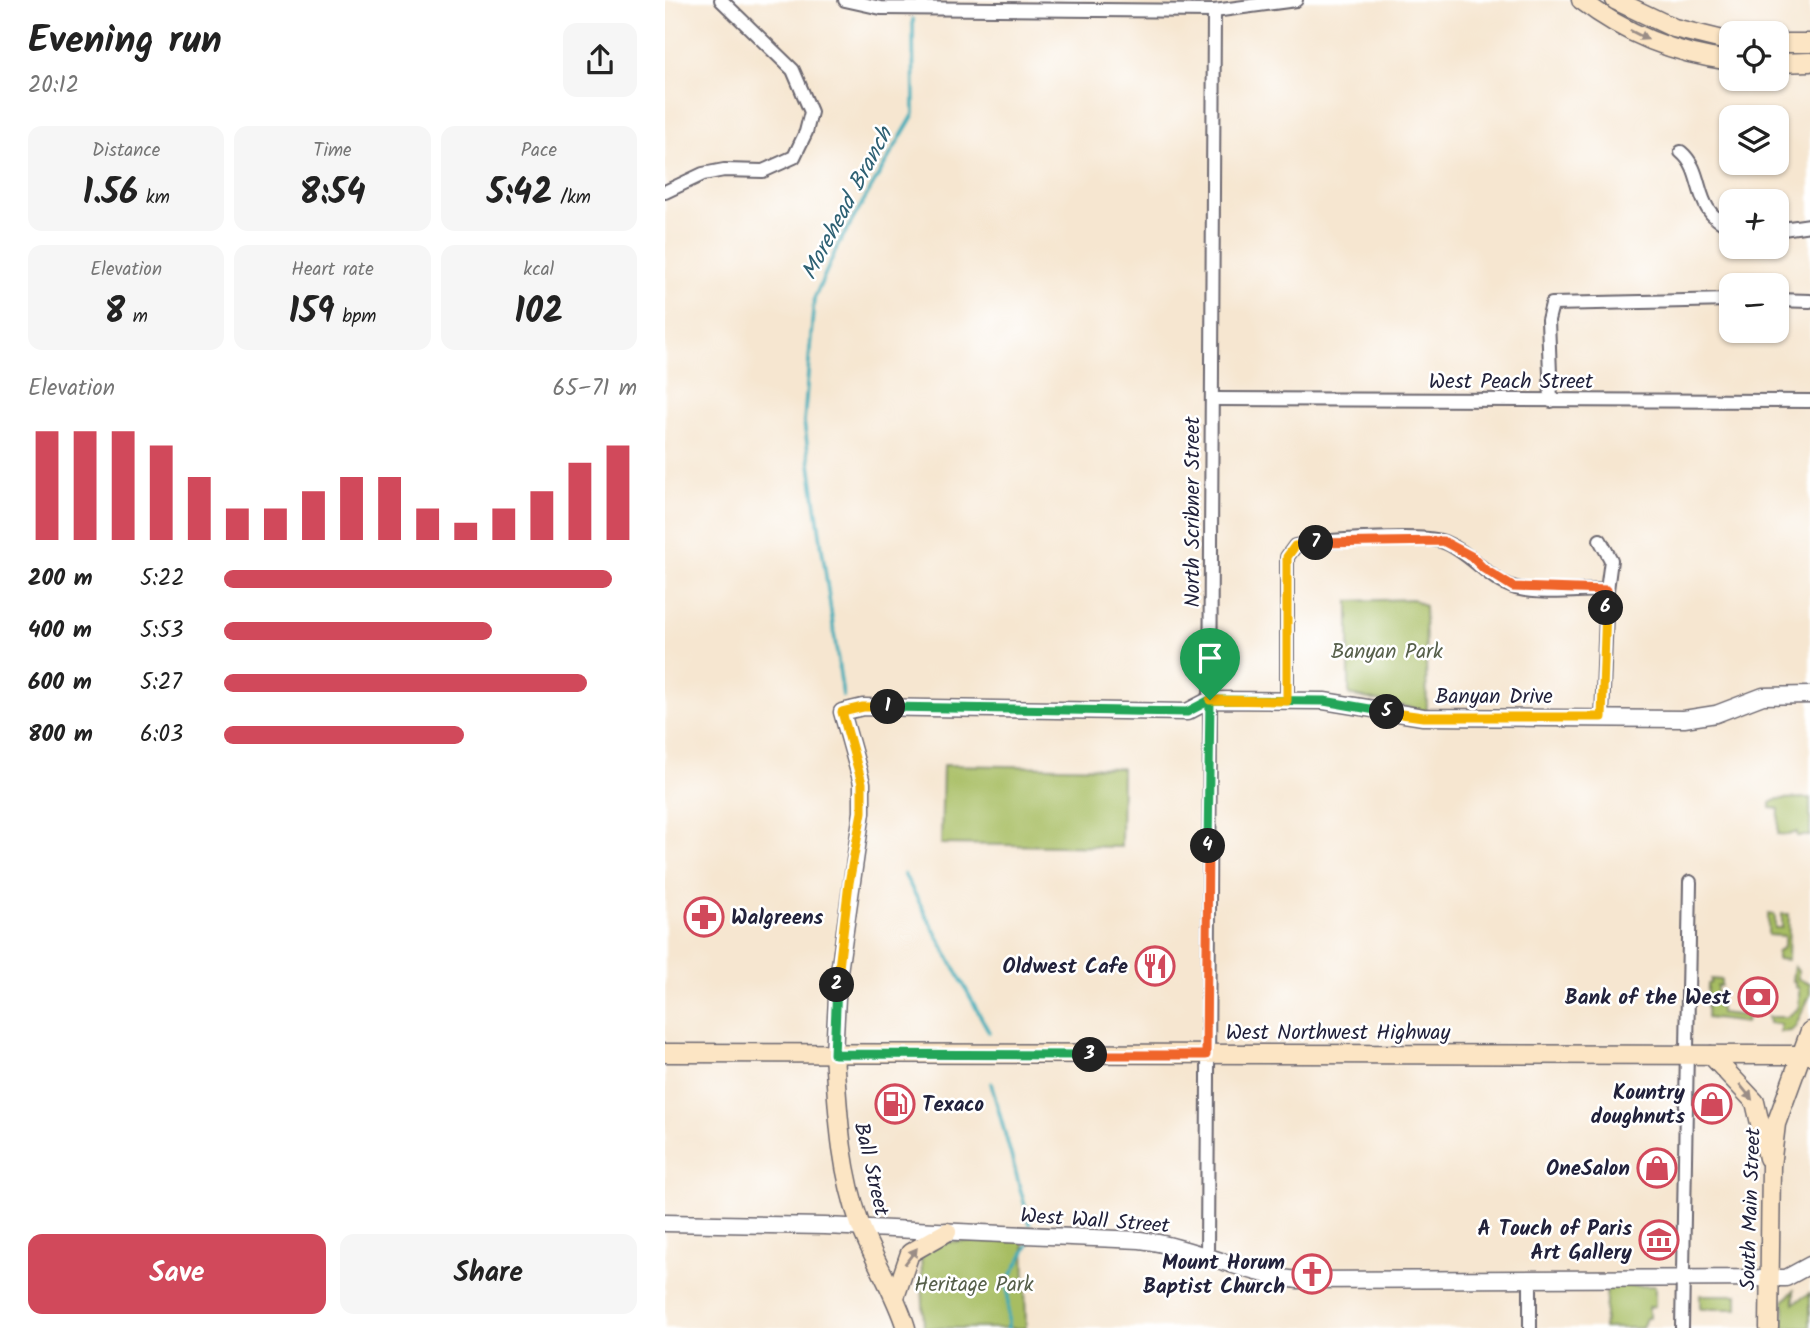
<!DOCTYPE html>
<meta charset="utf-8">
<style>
:root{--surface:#fff;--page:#f6f6f6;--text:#222;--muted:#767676;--accent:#d1495b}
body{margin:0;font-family:Kalam,sans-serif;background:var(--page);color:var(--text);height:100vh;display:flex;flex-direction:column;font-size:26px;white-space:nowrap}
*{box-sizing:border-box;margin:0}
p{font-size:23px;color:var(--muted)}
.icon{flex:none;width:38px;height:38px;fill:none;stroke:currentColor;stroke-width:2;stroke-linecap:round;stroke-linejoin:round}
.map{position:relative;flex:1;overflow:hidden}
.panel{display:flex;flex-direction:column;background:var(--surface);width:665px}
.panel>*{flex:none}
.fabs{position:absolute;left:1054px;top:21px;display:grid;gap:14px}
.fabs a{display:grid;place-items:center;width:70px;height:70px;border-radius:14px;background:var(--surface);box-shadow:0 2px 5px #0004;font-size:35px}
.pin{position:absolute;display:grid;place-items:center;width:60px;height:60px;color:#fff;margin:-72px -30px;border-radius:50% 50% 50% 0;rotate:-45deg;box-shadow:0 0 7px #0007}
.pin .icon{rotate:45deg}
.km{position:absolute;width:35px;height:35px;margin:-18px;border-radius:50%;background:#222;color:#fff;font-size:19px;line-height:35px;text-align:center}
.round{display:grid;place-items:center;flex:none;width:74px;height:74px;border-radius:14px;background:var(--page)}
.head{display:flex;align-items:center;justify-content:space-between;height:119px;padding:0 28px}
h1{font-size:38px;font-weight:800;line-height:52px}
.stats{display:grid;grid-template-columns:repeat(3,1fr);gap:10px;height:119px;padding:7px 28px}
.stats div{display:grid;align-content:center;border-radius:14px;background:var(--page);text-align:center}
.stats b{font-size:35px;font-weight:800}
.stats small{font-size:19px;font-weight:400}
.stats p{font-size:19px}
.chart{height:196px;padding:14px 28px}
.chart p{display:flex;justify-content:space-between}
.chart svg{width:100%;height:126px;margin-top:7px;stroke:var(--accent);stroke-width:6}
.cta{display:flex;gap:14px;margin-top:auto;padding:14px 28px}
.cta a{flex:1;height:80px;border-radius:14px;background:var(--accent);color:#fff;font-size:28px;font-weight:800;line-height:80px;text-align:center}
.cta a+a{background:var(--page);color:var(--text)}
ul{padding:0 28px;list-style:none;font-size:23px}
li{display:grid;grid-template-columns:112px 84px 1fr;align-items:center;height:52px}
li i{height:18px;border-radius:9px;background:var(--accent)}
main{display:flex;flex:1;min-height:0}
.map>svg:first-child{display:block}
.green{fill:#a7bd62;stroke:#64704e;stroke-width:2}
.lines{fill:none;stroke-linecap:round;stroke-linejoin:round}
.stream{stroke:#3babb8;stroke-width:3.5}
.minor-casing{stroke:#6c676f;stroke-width:16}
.tertiary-casing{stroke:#6c676f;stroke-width:19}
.secondary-casing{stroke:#6c676f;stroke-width:21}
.minor{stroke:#fff;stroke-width:12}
.tertiary{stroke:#fff;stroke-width:16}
.secondary{stroke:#fce5c4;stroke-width:18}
.oneway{fill:#9a8d86}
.split-1-casing{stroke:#fff;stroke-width:14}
.split-2-casing{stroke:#fff;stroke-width:14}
.split-3-casing{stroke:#fff;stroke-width:14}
.split-4-casing{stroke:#fff;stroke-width:14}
.split-5-casing{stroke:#fff;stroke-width:14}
.split-6-casing{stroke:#fff;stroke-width:14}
.split-7-casing{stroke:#fff;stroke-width:14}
.split-8-casing{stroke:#fff;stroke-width:14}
.split-1{stroke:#22a559;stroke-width:9}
.split-2{stroke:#f5b400;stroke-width:9}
.split-3{stroke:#22a559;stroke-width:9}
.split-4{stroke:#f0652b;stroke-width:9}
.split-5{stroke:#22a559;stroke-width:9}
.split-6{stroke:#f5b400;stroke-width:9}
.split-7{stroke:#f0652b;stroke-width:9}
.split-8{stroke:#f5b400;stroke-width:9}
.labels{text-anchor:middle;stroke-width:5;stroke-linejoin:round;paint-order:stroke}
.street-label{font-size:21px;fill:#22223b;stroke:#fff}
.park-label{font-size:21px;fill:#57604b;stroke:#fff}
.poi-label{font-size:21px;font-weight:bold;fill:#22223b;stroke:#fff;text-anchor:end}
.water-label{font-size:23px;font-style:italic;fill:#2d6073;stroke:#fff}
</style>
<main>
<section class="panel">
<div class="head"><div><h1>Evening run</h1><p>20:12</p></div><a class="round"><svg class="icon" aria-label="share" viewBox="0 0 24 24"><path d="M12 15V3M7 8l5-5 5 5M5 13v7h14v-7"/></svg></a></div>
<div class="stats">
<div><p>Distance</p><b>1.56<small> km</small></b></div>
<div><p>Time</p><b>8:54</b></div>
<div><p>Pace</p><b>5:42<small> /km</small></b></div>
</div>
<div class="stats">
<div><p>Elevation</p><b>8<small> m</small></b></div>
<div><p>Heart rate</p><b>159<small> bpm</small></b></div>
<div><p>kcal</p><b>102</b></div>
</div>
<div class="chart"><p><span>Elevation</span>65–71 m</p>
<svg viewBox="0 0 160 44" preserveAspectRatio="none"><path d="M5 44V6M15 44V6M25 44V6M35 44V11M45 44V22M55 44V33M65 44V33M75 44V27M85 44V22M95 44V22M105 44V33M115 44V38M125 44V33M135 44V27M145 44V17M155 44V11"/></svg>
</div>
<ul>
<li><b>200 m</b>5:22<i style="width:94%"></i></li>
<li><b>400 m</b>5:53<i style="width:65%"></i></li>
<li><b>600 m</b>5:27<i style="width:88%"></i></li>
<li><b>800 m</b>6:03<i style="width:58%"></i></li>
</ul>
<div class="cta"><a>Save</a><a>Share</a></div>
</section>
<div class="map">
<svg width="1145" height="1328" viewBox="0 0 1145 1328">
<rect width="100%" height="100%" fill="#fff"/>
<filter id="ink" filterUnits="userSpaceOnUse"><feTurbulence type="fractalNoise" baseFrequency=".0143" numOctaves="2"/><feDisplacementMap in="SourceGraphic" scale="14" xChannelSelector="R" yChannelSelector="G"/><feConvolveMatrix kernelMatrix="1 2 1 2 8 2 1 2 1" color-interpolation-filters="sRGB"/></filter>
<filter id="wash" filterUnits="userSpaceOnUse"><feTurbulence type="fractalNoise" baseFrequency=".00686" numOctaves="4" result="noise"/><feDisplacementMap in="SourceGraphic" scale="28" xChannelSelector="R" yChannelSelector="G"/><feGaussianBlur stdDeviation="1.57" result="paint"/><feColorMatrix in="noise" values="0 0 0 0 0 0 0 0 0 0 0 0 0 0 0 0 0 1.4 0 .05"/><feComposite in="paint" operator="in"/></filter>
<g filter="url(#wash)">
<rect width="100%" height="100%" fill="#f6e6d0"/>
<g class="green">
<path d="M748 599 760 606 762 711 684 695V601Z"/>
<path d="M278 765 457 768 456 847 276 844Z"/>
<path d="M1145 798V836H1132V832L1124 835 1113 834 1114 809 1106 808V803L1113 799Z"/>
<path d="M1103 914 1110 915V928H1117V914H1124L1123 960 1112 959V953L1119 946V936L1103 935Z"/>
<path d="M1129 966 1133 971V979L1145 984V995L1130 1027 1126 1031 1115 1032V1024L1104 1023 1103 1017H1122L1134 1008V988L1130 987V981H1127Z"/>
<path d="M1046 979 1056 980V986H1052V1007H1055V1013L1082 1016 1081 1023 1042 1018 1043 984 1046 983Z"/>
<path d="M359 1240 361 1328H259L256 1254 267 1242Z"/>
<path d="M942 1286H990V1306L984 1307V1318H981L977 1328H939Z"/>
<path d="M1129 1290V1303L1145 1293V1328H1119V1301Z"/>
<rect x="1035" y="1295" width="37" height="14"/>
</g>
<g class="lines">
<g class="stream">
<path d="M178 696 139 422 149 299 173 245 249 114 248 19"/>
<path d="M239 874 324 1032"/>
<path d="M326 1083 365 1224"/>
<path d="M343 1328V1281L364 1244"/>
</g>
</g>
</g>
<g filter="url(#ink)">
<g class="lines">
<g class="minor-casing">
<g id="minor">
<path d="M180 0 216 8 549 11 631 0"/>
<path d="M1016 152C1042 174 1025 210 1066 227"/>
<path d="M0 192 38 174 59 170 98 171 129 157 141 132 146 112 128 70 56 0"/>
<path d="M1111 230 1145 225"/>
<path d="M1111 300 1145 301"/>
<path d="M547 399 1145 401"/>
<path d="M886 401 883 320 887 304 1066 300"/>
<path d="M935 540 946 560 942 590 937 717"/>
<path d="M622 701V557L630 546C655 540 758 534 779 542 807 553 823 580 851 588 875 595 916 590 942 590"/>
<path d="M542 1256 549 11"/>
<path d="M865 1280V1328"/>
<path d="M1017 1328 1025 882"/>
</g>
</g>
<g class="tertiary-casing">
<g id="tertiary">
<path d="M169 1054 173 979 197 812V783L177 712 198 707 522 712 545 700 659 701 758 717 1019 719 1051 714 1098 696 1145 695"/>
<path d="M0 1223 160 1226 475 1240C530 1247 578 1274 633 1280L1121 1278 1145 1265"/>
</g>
</g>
<g class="secondary-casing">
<g id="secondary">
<path d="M916 0C960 34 1011 54 1066 61"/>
<path d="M950 0 1009 28 1066 42"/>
<path d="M1111 43H1145"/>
<path d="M1111 63 1145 62"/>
<path d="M0 1053 1145 1055"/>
<path d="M169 1054C173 1113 175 1168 195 1224 208 1260 230 1291 241 1328"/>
<path d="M1046 1055 1090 1102 1103 1158"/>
<path d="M230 1297 245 1253 282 1232"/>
<path d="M1104 1328 1106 1166 1111 1124 1145 1031"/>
</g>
</g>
<use href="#minor" class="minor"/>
<use href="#tertiary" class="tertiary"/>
<use href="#secondary" class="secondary"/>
</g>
<defs><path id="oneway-solid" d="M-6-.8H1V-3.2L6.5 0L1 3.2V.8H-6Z" transform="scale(1.75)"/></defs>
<g class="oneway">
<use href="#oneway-solid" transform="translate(974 35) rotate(27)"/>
<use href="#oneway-solid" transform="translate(1081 1092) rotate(51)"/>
<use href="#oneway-solid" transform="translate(246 1256) rotate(-53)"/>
</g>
</g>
<g class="lines" filter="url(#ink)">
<g class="split-1-casing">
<path id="split-1" d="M223 707 522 712 545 700"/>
</g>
<g class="split-2-casing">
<path id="split-2" d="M172 985 184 883 197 812V783L177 712 198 707H223"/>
</g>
<g class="split-3-casing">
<path id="split-3" d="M172 985 169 1054 425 1055"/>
</g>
<g class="split-4-casing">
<path id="split-4" d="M425 1055H541L543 846"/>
</g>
<g class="split-5-casing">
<path id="split-5" d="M543 846 545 700 659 701 722 712"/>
</g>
<g class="split-6-casing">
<path id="split-6" d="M722 712 758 717H937L941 608"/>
</g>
<g class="split-7-casing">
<path id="split-7" d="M651 543 778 541 806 556 819 569 848 587 942 590 941 608"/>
</g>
<g class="split-8-casing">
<path id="split-8" d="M545 700 622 701V557L630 546 651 543"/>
</g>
<use href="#split-1" class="split-1"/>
<use href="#split-2" class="split-2"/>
<use href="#split-3" class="split-3"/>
<use href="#split-4" class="split-4"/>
<use href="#split-5" class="split-5"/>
<use href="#split-6" class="split-6"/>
<use href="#split-7" class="split-7"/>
<use href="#split-8" class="split-8"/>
</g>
<defs>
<g id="pharmacy-ring" transform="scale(2.0125)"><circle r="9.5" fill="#fff" stroke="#d1495b" stroke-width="1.5"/><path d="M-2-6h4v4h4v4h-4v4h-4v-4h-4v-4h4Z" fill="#d1495b"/></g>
<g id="restaurant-ring" transform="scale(2.0125)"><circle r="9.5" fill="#fff" stroke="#d1495b" stroke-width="1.5"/><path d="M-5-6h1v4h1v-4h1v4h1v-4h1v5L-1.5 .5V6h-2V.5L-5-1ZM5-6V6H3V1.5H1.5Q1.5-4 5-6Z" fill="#d1495b"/></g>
<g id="bank-ring" transform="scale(2.0125)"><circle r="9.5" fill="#fff" stroke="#d1495b" stroke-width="1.5"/><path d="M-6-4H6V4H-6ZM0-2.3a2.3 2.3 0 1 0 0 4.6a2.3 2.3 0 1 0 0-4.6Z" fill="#d1495b"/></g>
<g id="fuel-ring" transform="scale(2.0125)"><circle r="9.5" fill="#fff" stroke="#d1495b" stroke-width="1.5"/><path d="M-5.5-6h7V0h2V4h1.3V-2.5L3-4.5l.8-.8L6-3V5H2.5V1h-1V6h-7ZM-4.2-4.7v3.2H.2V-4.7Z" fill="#d1495b"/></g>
<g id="shop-ring" transform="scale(2.0125)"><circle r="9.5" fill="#fff" stroke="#d1495b" stroke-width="1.5"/><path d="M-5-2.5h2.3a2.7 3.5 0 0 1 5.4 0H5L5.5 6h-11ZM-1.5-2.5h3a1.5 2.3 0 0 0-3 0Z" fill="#d1495b"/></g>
<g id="museum-ring" transform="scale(2.0125)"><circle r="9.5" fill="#fff" stroke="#d1495b" stroke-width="1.5"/><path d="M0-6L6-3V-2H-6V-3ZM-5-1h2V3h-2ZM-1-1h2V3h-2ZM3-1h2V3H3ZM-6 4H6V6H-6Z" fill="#d1495b"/></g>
<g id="church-ring" transform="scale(2.0125)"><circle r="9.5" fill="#fff" stroke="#d1495b" stroke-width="1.5"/><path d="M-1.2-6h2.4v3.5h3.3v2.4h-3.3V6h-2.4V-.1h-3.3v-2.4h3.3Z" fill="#d1495b"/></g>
</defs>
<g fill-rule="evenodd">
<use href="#pharmacy-ring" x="39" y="917"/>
<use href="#restaurant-ring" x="490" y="966"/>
<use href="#bank-ring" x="1093" y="997"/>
<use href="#fuel-ring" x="230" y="1104"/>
<use href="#shop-ring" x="1047" y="1104"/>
<use href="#shop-ring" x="992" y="1168"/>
<use href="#museum-ring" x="994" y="1240"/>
<use href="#church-ring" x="647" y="1274"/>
</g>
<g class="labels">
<g class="street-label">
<text x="846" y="388">West Peach Street</text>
<text transform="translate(527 512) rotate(-90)" y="7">North Scribner Street</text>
<text x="829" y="703">Banyan Drive</text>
<text x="673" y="1039">West Northwest Highway</text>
<text transform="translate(207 1169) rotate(77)" y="7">Ball Street</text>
<text transform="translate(1085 1209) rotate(-88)" y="7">South Main Street</text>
<text transform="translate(430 1220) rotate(4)" y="7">West Wall Street</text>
</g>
<g class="park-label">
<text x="722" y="658">Banyan Park</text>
<text x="309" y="1291">Heritage Park</text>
</g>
<g class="poi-label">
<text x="66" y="924" text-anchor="start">Walgreens</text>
<text x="463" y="973">Oldwest Cafe</text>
<text x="1066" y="1004">Bank of the West</text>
<text x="1020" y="1099">Kountry<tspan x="1020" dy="24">doughnuts</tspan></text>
<text x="257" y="1111" text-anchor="start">Texaco</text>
<text x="965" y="1175">OneSalon</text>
<text x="967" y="1235">A Touch of Paris<tspan x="967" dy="24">Art Gallery</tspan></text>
<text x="620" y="1269">Mount Horum<tspan x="620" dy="24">Baptist Church</tspan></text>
</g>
<g class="water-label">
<text transform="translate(181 203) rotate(-62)" y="8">Morehead Branch</text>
</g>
</g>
</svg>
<div class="fabs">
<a><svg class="icon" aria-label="locate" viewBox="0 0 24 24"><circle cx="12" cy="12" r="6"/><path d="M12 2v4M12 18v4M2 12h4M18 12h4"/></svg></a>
<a><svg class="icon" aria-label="layers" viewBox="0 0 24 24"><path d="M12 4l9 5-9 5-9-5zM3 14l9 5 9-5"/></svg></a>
<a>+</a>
<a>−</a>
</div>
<div class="pin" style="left:545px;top:700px;background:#1e9e55"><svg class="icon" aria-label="arrive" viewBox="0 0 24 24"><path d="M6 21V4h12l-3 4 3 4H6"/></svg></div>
<b class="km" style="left:223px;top:707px">1</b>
<b class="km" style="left:172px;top:985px">2</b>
<b class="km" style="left:425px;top:1055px">3</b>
<b class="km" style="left:543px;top:846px">4</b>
<b class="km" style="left:722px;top:712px">5</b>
<b class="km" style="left:941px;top:608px">6</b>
<b class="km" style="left:651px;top:543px">7</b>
</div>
</main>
